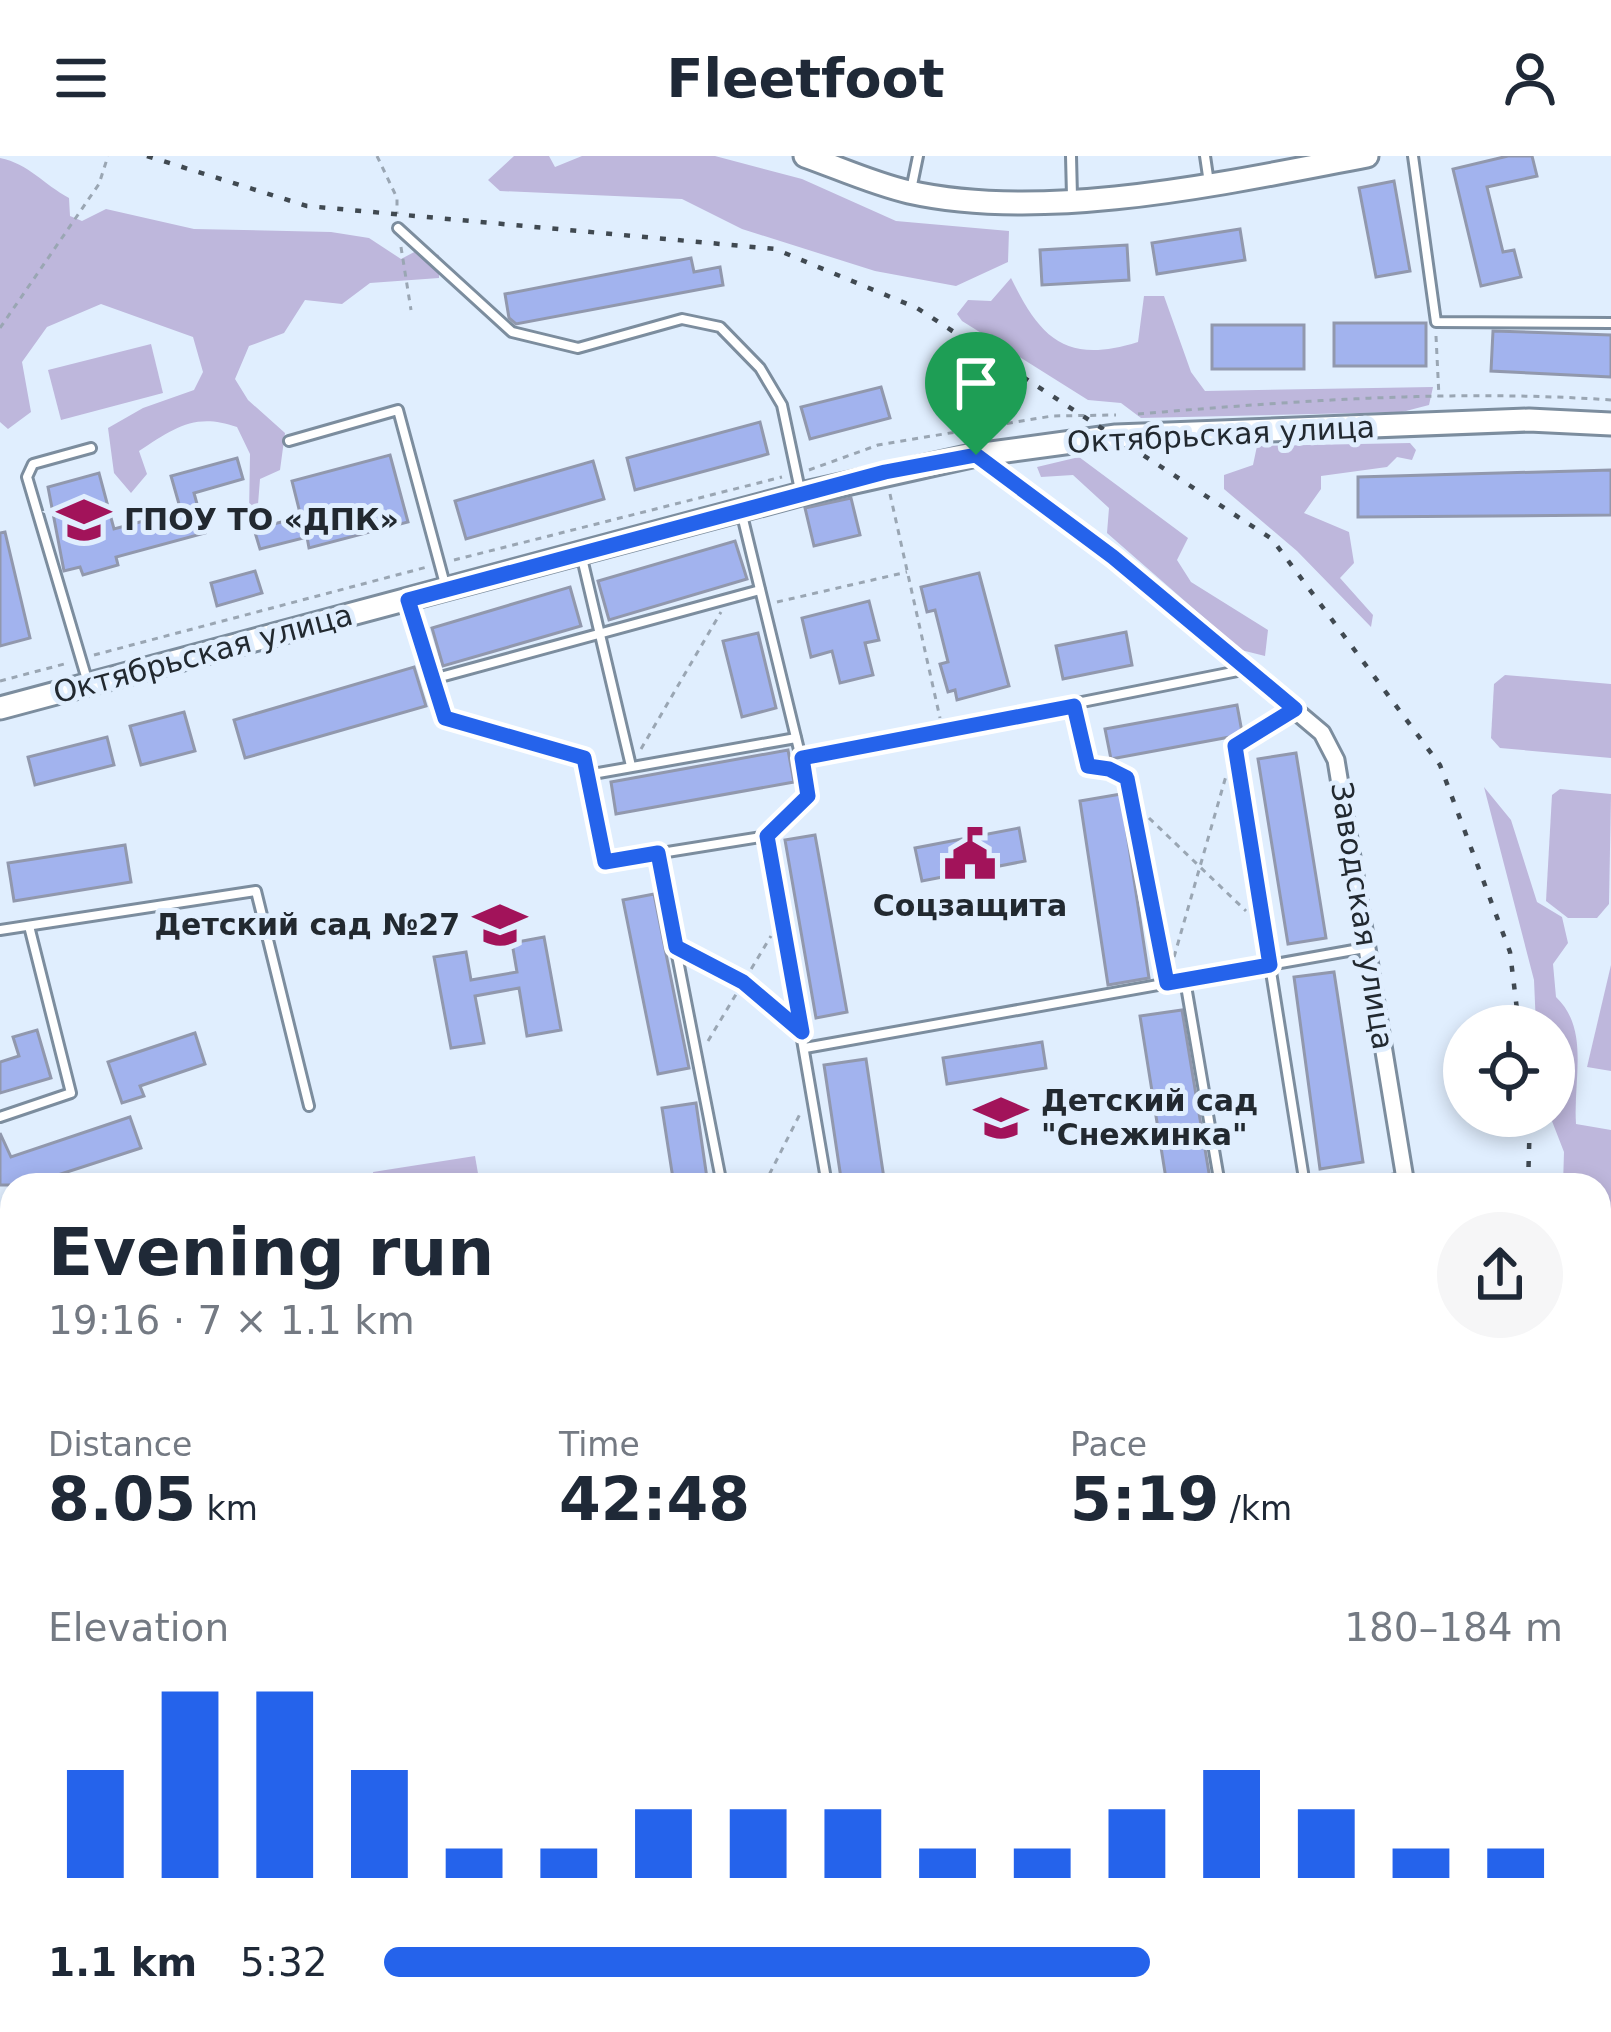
<!DOCTYPE html>
<meta charset="utf-8">
<style>
:root{--surface:#fff;--page:#f6f6f7;--text:#1f2937;--muted:#747a83;--accent:#2563eb}
body{margin:0;font-family:"DejaVu Sans",sans-serif;background:var(--page);color:var(--text);height:100vh;display:flex;flex-direction:column;font-size:45px;white-space:nowrap}
*{box-sizing:border-box;margin:0}
p{font-size:39px;color:var(--muted)}
.icon{flex:none;width:66px;height:66px;fill:none;stroke:currentColor;stroke-width:2;stroke-linecap:round;stroke-linejoin:round}
.map{position:relative;flex:1;overflow:hidden}
.drawer{position:absolute;left:0px;top:1017px;width:1611px;height:861px;display:flex;flex-direction:column;background:var(--surface);border-radius:36px 36px 0 0;box-shadow:0 6px 18px #0003}
.drawer>*{flex:none}
.tools{position:absolute;left:1443px;top:849px;display:grid;gap:24px}
.tools a{display:grid;place-items:center;width:132px;height:132px;border-radius:50%;background:var(--surface);box-shadow:0 6px 18px #0003;font-size:60px}
.pin{position:absolute;display:grid;place-items:center;width:102px;height:102px;color:#fff;margin:-123px -51px;border-radius:50% 50% 50% 0;rotate:-45deg;box-shadow:0 0 12px #0007}
.pin .icon{rotate:45deg}
.round{display:grid;place-items:center;flex:none;width:126px;height:126px;border-radius:63px;background:var(--page)}
.headline{display:flex;align-items:center;justify-content:space-between;height:204px;padding:0 48px}
h1{font-size:66px;font-weight:700;line-height:90px}
.metrics{display:grid;grid-template-columns:repeat(3,1fr);gap:18px;height:204px;padding:12px 48px}
.metrics div{display:grid;align-content:center}
.metrics b{font-size:60px;font-weight:700}
.metrics small{font-size:33px;font-weight:400}
.metrics p{font-size:33px}
.chart{height:336px;padding:24px 48px}
.chart p{display:flex;justify-content:space-between}
.chart svg{width:100%;height:216px;margin-top:12px;stroke:var(--accent);stroke-width:6}
ul{padding:0 48px;list-style:none;font-size:39px}
li{display:grid;grid-template-columns:192px 144px 1fr;align-items:center;height:90px}
li i{height:30px;border-radius:15px;background:var(--accent)}
header{display:flex;justify-content:space-between;align-items:center;height:156px;padding:0 48px;background:var(--surface);font-size:54px;font-weight:700}
.map>svg:first-child{display:block}
.green{fill:#beb7dc}
.building{fill:#a2b3ee;stroke:#9198ad;stroke-width:3}
.lines{fill:none;stroke-linecap:round;stroke-linejoin:round}
.service-casing{stroke:#7c8d9e;stroke-width:14}
.minor-casing{stroke:#7c8d9e;stroke-width:21}
.secondary-casing{stroke:#7c8d9e;stroke-width:27}
.path{stroke:#9aa6b3;stroke-width:3;stroke-dasharray:6 6;stroke-linecap:butt}
.service{stroke:#fff;stroke-width:8}
.minor{stroke:#fff;stroke-width:15}
.secondary{stroke:#fff;stroke-width:21}
.rail{stroke:#404951;stroke-width:4.5;stroke-dasharray:6 12;stroke-linecap:butt}
.route-casing{stroke:#fff;stroke-width:24}
.route{stroke:#2563eb;stroke-width:15}
.labels{text-anchor:middle;stroke-width:10;stroke-linejoin:round;paint-order:stroke}
.street-label{font-size:30px;fill:#222930;stroke:#e0eefe}
.poi-label{font-size:30px;font-weight:bold;fill:#222930;stroke:#e0eefe;text-anchor:start}
</style>
<header><svg class="icon" aria-label="menu" viewBox="0 0 24 24"><path d="M4 6h16M4 12h16M4 18h16"/></svg>Fleetfoot<svg class="icon" aria-label="person" viewBox="0 0 24 24"><circle cx="12" cy="8" r="4"/><path d="M4 21q1-7 8-7t8 7"/></svg></header>
<div class="map">
<svg width="1611" height="1876" viewBox="0 0 1611 1876">
<rect width="100%" height="100%" fill="#e0eefe"/>
<g class="green">
<path d="M514 0H549L555 11 582 0H715L802 23 896 65 1009 75 1008 106 956 130 875 115 742 73 682 43 500 35 488 24Z"/>
<path d="M0 2C29 8 43 28 69 42L70 60 82 65 106 53 194 73 331 76 369 82 401 103 420 93 439 99V122L370 127 342 148 305 144 284 177 249 190 235 223 248 244 285 277 280 314 260 323 257 361 249 360 250 298 237 271C195 256 174 272 139 295L147 318 131 337 114 317 108 272 143 252 194 234 203 216 193 181 101 148 47 171 22 206 31 256 8 273 0 266Z"/>
<path d="M1011 122C1041 184 1067 208 1138 186L1144 140H1164L1191 216 1205 235 1433 231 1429 249 1402 256 1141 262 1121 247 1088 244 962 165 957 158 968 144 991 145Z"/>
<path d="M151 188 163 237 61 264 48 214Z"/>
<path d="M1410 287 1416 294 1412 304 1397 301 1387 311 1321 320V333L1304 357 1349 376 1354 407 1340 422 1373 459 1371 471 1297 395 1224 333V319L1253 309 1257 290Z"/>
<path d="M1079 301 1188 382 1177 404 1191 426 1268 474 1265 500 1241 494 1107 377 1109 352 1073 319 1041 321 1037 311Z"/>
<path d="M1505 519 1611 528V602L1500 592 1491 582 1494 528Z"/>
<path d="M1484 631 1511 664 1537 746 1562 761 1568 787 1553 808 1556 841C1590 873 1573 924 1576 968L1611 974V1227L1599 1252V1029H1563L1564 996 1550 960H1554V870H1536L1534 824Z"/>
<path d="M1560 633 1611 638 1609 748 1597 762H1568L1546 745 1552 639Z"/>
<path d="M1611 809V915L1587 911Z"/>
<path d="M475 1000 480 1029H375L373 1016Z"/>
</g>
<g class="building">
<path d="M1508 0H1532L1537 20 1487 31 1503 96 1514 94 1521 121 1481 130 1453 13Z"/>
<path d="M1394 25 1410 115 1376 121 1359 32Z"/>
<path d="M1240 73 1245 104 1157 118 1152 87Z"/>
<path d="M1127 89 1129 124 1042 129 1040 94Z"/>
<path d="M691 102 694 116 720 111 723 129 516 168 509 162 505 138Z"/>
<rect x="1334" y="167" width="92" height="43"/>
<rect x="1212" y="169" width="92" height="44"/>
<path d="M1493 175 1611 179V221L1491 215Z"/>
<path d="M881 231 890 262 810 283 801 251Z"/>
<path d="M760 266 768 298 635 334 627 302Z"/>
<path d="M390 299 408 366 309 392 307 381 260 393 254 373 301 361 292 325Z"/>
<path d="M237 302 243 323 194 337 205 377 116 401 118 409 83 419 80 411 64 415 48 331 99 317 114 373 181 355 171 320Z"/>
<path d="M593 305 604 343 466 383 455 345Z"/>
<path d="M1611 314V359L1358 361V321Z"/>
<path d="M851 342 860 379 814 390 805 352Z"/>
<path d="M5 376 30 482 0 490V377Z"/>
<path d="M735 385 747 423 609 464 598 425Z"/>
<path d="M255 415 262 437 217 450 211 427Z"/>
<path d="M979 417 1009 530 957 544 955 534 948 536 940 508 948 506 935 454 927 456 921 431Z"/>
<path d="M570 431 581 470 443 510 432 472Z"/>
<path d="M869 445 879 484 865 487 873 519 840 527 832 495 811 501 802 462Z"/>
<path d="M1126 476 1132 509 1063 523 1056 490Z"/>
<path d="M758 477 776 552 742 561 723 485Z"/>
<path d="M414 511 426 550 245 602 234 564Z"/>
<path d="M1237 549 1242 576 1235 580 1111 603 1105 573Z"/>
<path d="M184 556 195 595 141 609 130 570Z"/>
<path d="M107 581 114 609 35 629 28 601Z"/>
<path d="M788 594 794 626 616 658 611 626Z"/>
<path d="M1296 597 1326 782 1288 788 1258 603Z"/>
<path d="M1121 638 1149 822 1108 829 1080 645Z"/>
<path d="M1019 672 1025 705 922 725 915 692Z"/>
<path d="M815 679 847 856 816 862 785 684Z"/>
<path d="M125 689 131 726 14 745 8 707Z"/>
<path d="M654 738 689 912 658 918 623 744Z"/>
<path d="M544 781 561 874 527 880 519 832 475 840 484 887 451 892 434 801 466 796 471 824 517 816 512 787Z"/>
<path d="M1334 816 1363 1006 1320 1013 1294 821Z"/>
<path d="M1182 854 1198 951 1211 1029H1167L1140 860Z"/>
<path d="M37 874 51 922 0 937V906L19 900 13 881Z"/>
<path d="M195 877 205 908 140 930 144 940 122 947 108 906Z"/>
<path d="M1042 886 1046 912 947 928 943 902Z"/>
<path d="M866 903 885 1029H842L824 909Z"/>
<path d="M696 947 708 1029H674L662 952Z"/>
<path d="M130 961 141 992 27 1029H0V977L11 1001Z"/>
</g>
<g class="lines">
<g class="service-casing">
<g id="service">
<path d="M1071 0 1072 40"/>
<path d="M1205 0 1209 27"/>
<path d="M1413 0 1436 166 1610 167"/>
<path d="M911 34 918 0"/>
<path d="M398 72 512 176 578 192 682 163 720 171 760 212 782 249 800 334"/>
<path d="M289 285 398 254 446 432"/>
<path d="M741 355 801 602 1243 514"/>
<path d="M581 398 631 610"/>
<path d="M408 445 445 562 584 602 605 706 767 680 827 1029"/>
<path d="M433 523 760 434"/>
<path d="M88 527 27 321 33 308 91 292"/>
<path d="M1074 550 1088 610 1109 613 1127 623 1167 827"/>
<path d="M1294 553 1235 590 1305 1029"/>
<path d="M587 619 796 582"/>
<path d="M657 697 722 1029"/>
<path d="M0 774 256 735 309 950"/>
<path d="M1185 824 1220 1029"/>
<path d="M805 892 1365 792"/>
<path d="M0 961 71 937 29 770"/>
<path d="M1363 1029 1403 1022"/>
<path d="M1599 1275H1611"/>
<path d="M0 1433 12 1430"/>
<path d="M1599 1713 1611 1582"/>
<path d="M1599 1722 1604 1738 1599 1775"/>
<path d="M1599 1805 1611 1807"/>
<path d="M1592 1866 1601 1876"/>
</g>
</g>
<g class="minor-casing">
<g id="minor">
<path d="M976 299 1113 401 1322 577 1336 604 1406 1029"/>
<path d="M0 1515 12 1539"/>
<path d="M0 1593H12"/>
</g>
</g>
<g class="secondary-casing">
<g id="secondary">
<path d="M805 0C839 12 874 28 909 36 1048 67 1229 26 1367 0"/>
<path d="M0 552 801 338 976 299 1116 280 1529 264 1611 268"/>
</g>
</g>
<g class="path">
<path d="M377 0 397 42V58"/>
<path d="M401 91 411 154"/>
<path d="M0 172 99 28 108 0"/>
<path d="M1436 180 1439 241"/>
<path d="M1138 258C1295 245 1453 233 1611 244"/>
<path d="M809 314 878 289 1052 260 1116 259"/>
<path d="M890 338 940 562"/>
<path d="M454 404 782 321"/>
<path d="M777 446 907 416"/>
<path d="M94 499 427 411"/>
<path d="M0 525 68 507"/>
<path d="M641 593 721 456"/>
<path d="M1149 662 1246 755"/>
<path d="M777 670 808 641 804 616"/>
<path d="M688 797 743 826 785 861"/>
<path d="M1174 801 1226 620"/>
<path d="M708 885 771 780"/>
<path d="M764 1029 801 956"/>
</g>
<use href="#service" class="service"/>
<use href="#minor" class="minor"/>
<use href="#secondary" class="secondary"/>
<g class="rail">
<path d="M147 0 307 50 775 93 917 152 1272 383 1440 609 1510 796 1519 870"/>
<path d="M1528 1029 1530 960"/>
<path d="M0 1780 12 1781"/>
<path d="M0 1871 48 1876"/>
<path d="M598 1876 626 1866"/>
</g>
</g>
<g class="lines">
<g class="route-casing">
<path id="route" d="M976 299 1113 401 1295 553 1235 590 1270 809 1167 827 1127 622 1109 613 1088 610 1074 550 802 602 808 640 767 680 802 876 743 826 676 791 658 697 605 706 584 602 445 562 408 444 885 316Z"/>
</g>
<use href="#route" class="route"/>
</g>
<defs>
<g id="university-bare" transform="scale(4.14)"><path d="M0-5L7-2L0 1L-7-2ZM-4 1L0 2.5L4 1V4Q0 6-4 4Z" fill="#a2135a" stroke="#e0eefe" stroke-width="2.5" paint-order="stroke"/></g>
<g id="civic-bare" transform="scale(4.14)"><path d="M-.6-6.5H3V-4.5H.6V-3L4-1V1h2V6H-6V1h2V-1L-.6-3ZM-1.2 2.5V6h2.4V2.5Z" fill="#a2135a" stroke="#e0eefe" stroke-width="2.5" paint-order="stroke"/></g>
<g id="school-bare" transform="scale(4.14)"><path d="M0-5L7-2L0 1L-7-2ZM-4 1L0 2.5L4 1V4Q0 6-4 4Z" fill="#a2135a" stroke="#e0eefe" stroke-width="2.5" paint-order="stroke"/></g>
</defs>
<g fill-rule="evenodd">
<use href="#university-bare" x="84" y="364"/>
<use href="#civic-bare" x="970" y="698"/>
<use href="#school-bare" x="500" y="769"/>
<use href="#school-bare" x="1001" y="962"/>
</g>
<g class="labels">
<g class="street-label">
<text transform="translate(1221 279) rotate(-3)" y="10">Октябрьская улица</text>
<text transform="translate(203 498) rotate(-15)" y="10">Октябрьская улица</text>
<text transform="translate(1362 760) rotate(81)" y="10">Заводская улица</text>
</g>
<g class="poi-label">
<text x="124" y="374">ГПОУ ТО «ДПК»</text>
<text x="970" y="760" text-anchor="middle">Соцзащита</text>
<text x="460" y="779" text-anchor="end">Детский сад №27</text>
<text x="1041" y="955">Детский сад<tspan x="1041" dy="34">"Снежинка"</tspan></text>
</g>
</g>
</svg>
<div class="tools">
<a><svg class="icon" aria-label="locate" viewBox="0 0 24 24"><circle cx="12" cy="12" r="6"/><path d="M12 2v4M12 18v4M2 12h4M18 12h4"/></svg></a>
</div>
<div class="pin" style="left:976px;top:299px;background:#1e9e55"><svg class="icon" aria-label="arrive" viewBox="0 0 24 24"><path d="M6 21V4h12l-3 4 3 4H6"/></svg></div>
<section class="drawer">
<div class="headline"><div><h1>Evening run</h1><p>19:16 · 7 × 1.1 km</p></div><a class="round"><svg class="icon" aria-label="share" viewBox="0 0 24 24"><path d="M12 15V3M7 8l5-5 5 5M5 13v7h14v-7"/></svg></a></div>
<div class="metrics">
<div><p>Distance</p><b>8.05<small> km</small></b></div>
<div><p>Time</p><b>42:48</b></div>
<div><p>Pace</p><b>5:19<small> /km</small></b></div>
</div>
<div class="chart"><p><span>Elevation</span>180–184 m</p>
<svg viewBox="0 0 160 44" preserveAspectRatio="none"><path d="M5 44V22M15 44V6M25 44V6M35 44V22M45 44V38M55 44V38M65 44V30M75 44V30M85 44V30M95 44V38M105 44V38M115 44V30M125 44V22M135 44V30M145 44V38M155 44V38"/></svg>
</div>
<ul>
<li><b>1.1 km</b>5:32<i style="width:65%"></i></li>
</ul>
</section>
</div>
